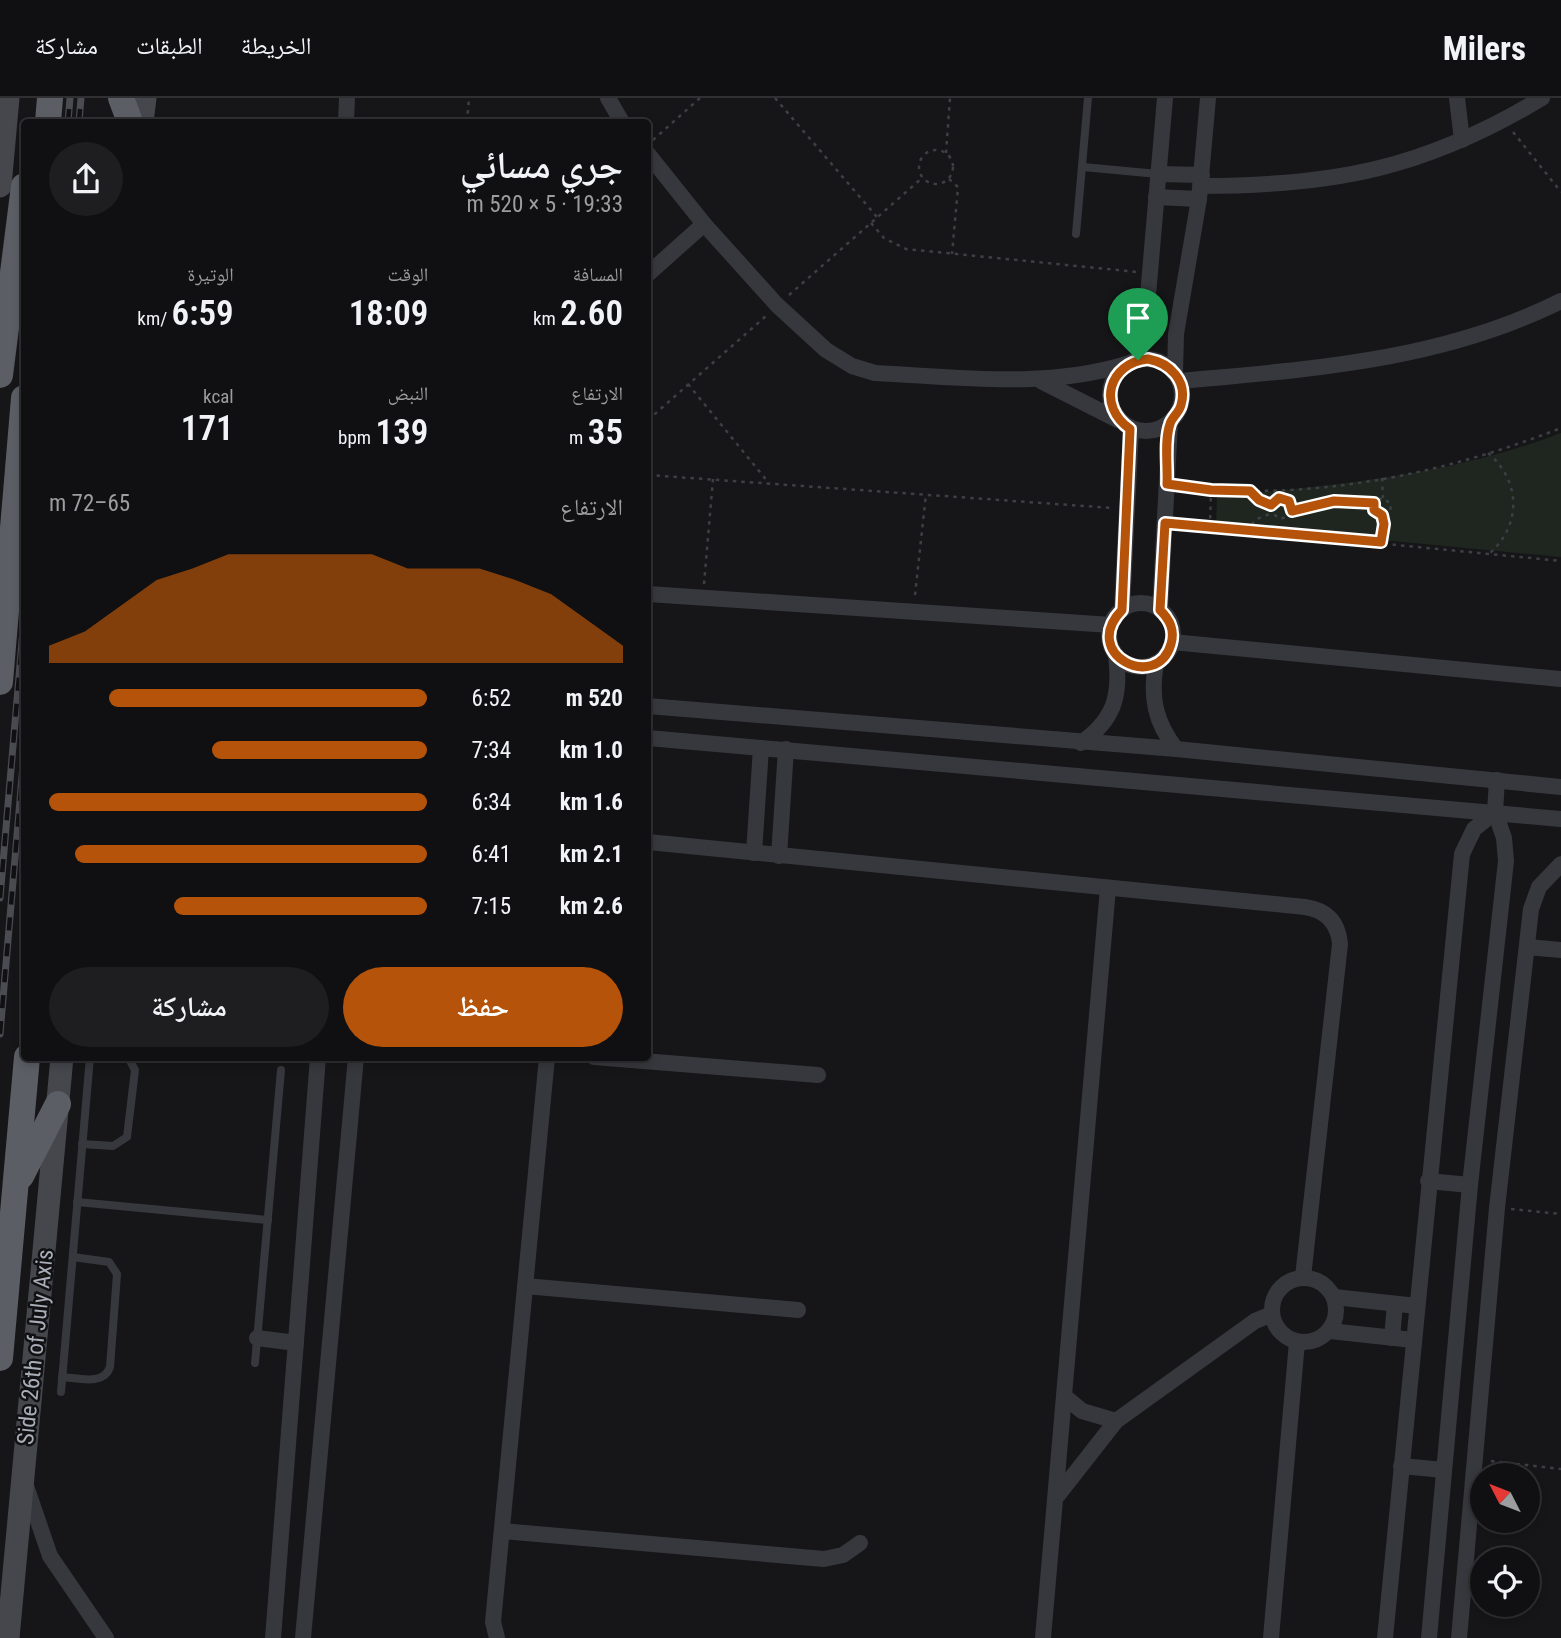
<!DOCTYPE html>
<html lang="ar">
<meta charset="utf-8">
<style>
:root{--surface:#101012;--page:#1e1e20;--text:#f1f3f6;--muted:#9c9d9f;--line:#303032;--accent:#b45309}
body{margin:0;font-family:"Roboto Condensed","Noto Naskh Arabic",sans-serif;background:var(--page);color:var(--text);direction:rtl;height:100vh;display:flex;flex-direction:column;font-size:26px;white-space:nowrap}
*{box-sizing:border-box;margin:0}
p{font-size:23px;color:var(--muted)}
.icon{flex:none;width:38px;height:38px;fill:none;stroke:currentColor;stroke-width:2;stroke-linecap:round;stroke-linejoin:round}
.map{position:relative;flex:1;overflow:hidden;direction:ltr}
.details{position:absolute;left:21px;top:21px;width:630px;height:942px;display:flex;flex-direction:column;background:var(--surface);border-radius:7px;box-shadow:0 4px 10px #0003,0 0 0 2px var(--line);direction:rtl}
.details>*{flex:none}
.needle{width:46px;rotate:312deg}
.buttons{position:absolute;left:1470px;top:1365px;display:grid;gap:14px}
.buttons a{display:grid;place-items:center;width:70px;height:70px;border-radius:50%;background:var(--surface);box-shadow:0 4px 10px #0003,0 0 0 2px var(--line);font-size:35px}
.pin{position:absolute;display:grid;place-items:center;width:60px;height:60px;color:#fff;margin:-72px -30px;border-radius:50% 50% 50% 0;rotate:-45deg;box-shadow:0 0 7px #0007}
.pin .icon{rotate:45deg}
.round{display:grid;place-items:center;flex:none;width:74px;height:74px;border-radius:37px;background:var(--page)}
.summary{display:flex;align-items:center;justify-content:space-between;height:119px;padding:0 28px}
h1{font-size:38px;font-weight:600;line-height:52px}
.metrics{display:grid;grid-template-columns:repeat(3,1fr);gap:10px;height:119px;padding:7px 28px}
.metrics div{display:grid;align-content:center}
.metrics b{font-size:35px;font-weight:600}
.metrics small{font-size:19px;font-weight:400}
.metrics p{font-size:19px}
.chart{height:196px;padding:14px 28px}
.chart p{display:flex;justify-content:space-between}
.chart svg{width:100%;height:126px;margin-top:7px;fill:var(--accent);opacity:.7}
.primary-button{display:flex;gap:14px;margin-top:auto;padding:14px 28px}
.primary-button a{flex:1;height:80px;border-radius:42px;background:var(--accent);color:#fff;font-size:28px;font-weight:600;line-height:80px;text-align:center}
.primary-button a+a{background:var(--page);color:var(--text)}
ul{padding:0 28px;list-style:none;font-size:23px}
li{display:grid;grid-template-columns:112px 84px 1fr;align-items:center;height:52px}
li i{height:18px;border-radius:9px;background:var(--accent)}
header{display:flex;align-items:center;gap:42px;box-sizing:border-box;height:98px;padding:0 35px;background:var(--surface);border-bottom:2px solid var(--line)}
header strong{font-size:33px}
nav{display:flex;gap:38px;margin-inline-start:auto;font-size:24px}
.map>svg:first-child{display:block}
.green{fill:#1e261f}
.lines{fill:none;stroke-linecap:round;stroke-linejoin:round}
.path{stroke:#3d3f44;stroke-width:2.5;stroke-dasharray:3.5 5;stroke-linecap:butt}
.service{stroke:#37383d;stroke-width:8}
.minor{stroke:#37383d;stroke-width:16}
.secondary{stroke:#45474d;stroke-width:23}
.trunk{stroke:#5b5e65;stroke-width:26}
.rail-casing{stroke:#4a4c52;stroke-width:7}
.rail{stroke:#111113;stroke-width:4.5;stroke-dasharray:13;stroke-linecap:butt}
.route-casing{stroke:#fff;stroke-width:14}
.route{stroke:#b45309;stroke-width:9}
.labels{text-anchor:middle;stroke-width:5;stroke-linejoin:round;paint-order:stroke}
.street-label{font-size:23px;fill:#a8adb8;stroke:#111113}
</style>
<header>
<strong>Milers</strong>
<nav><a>الخريطة</a><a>الطبقات</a><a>مشاركة</a></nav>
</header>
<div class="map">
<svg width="1561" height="1540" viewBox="0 0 1561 1540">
<rect width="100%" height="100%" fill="#161618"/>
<path class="green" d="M1561 335V459L1216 426 1217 399C1339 386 1446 379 1561 335Z"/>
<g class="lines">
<g class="path">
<path d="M775 0 877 119"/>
<path d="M467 24 469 0"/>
<path d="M1513 34 1561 94"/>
<path d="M653 42 700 0"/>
<circle cx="936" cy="69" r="17"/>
<path d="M946 55 950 0"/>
<path d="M949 81 958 89 952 156"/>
<path d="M871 125 884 140 906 151 1137 174"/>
<path d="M789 197 922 80"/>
<path d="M688 286 768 384"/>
<path d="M648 322 766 218"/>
<path d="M1488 355C1521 383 1522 427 1489 456"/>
<path d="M648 377 1112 410"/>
<path d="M1382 380 1383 400"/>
<path d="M1180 388C1306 405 1444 376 1561 330"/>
<path d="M1251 394 1271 407"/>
<path d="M1292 413 1289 403 1279 400 1271 407 1272 415 1280 421 1289 418 1292 413C1321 408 1344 401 1375 405"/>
<path d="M1181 426 1561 463"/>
<path d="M1210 429 1211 392"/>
<path d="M1246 433 1257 421 1272 415"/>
<path d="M1381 445 1383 417 1377 415 1374 408 1376 402 1383 400 1391 406 1390 414 1383 417"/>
<path d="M704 486 713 381"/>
<path d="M915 497 926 396"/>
<path d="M1511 1111 1561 1116"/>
<path d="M1491 1363 1561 1371"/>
</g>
<g class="service">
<path d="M1083 69 1158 76"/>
<path d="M1076 136 1088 0"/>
<path d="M82 1046 113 1048 127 1039 135 972 128 959"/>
<path d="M77 1104 268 1122"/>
<path d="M255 1265 281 972"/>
<path d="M62 1279C78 1280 104 1288 110 1269L117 1176 109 1164 73 1159"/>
<path d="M61 1294 90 959"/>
</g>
<g class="minor">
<path d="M608 0 622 24"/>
<path d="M1457 0 1462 42"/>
<path d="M346 24 347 0"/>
<path d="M648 56 704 126 777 207 826 252 852 268 875 275C959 279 1044 291 1127 266"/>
<path d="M1158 76 1202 77"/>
<path d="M1201 88C1335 88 1426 70 1542 0"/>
<path d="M1156 99 1199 101"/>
<path d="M648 176 704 126"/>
<circle cx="1146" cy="297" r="36"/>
<path d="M1138 262 1145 232 1165 0"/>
<path d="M1175 275 1176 236 1199 101 1208 0"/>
<path d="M1041 283 1118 322"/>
<path d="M1180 283C1311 271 1441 263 1561 203"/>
<path d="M648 496 1111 527"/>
<circle cx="1141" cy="537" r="32"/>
<path d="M1122 512 1131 331"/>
<path d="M1160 512 1170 325"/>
<path d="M1172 544 1561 581"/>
<path d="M1156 565C1150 599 1155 624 1176 651"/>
<path d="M648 608 1176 651 1561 689"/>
<path d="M648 640 1561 721"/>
<path d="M1081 645C1114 622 1121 598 1116 558"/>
<path d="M648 744 1305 809C1326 812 1338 824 1340 846L1303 1179"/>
<path d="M754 755 761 650"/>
<path d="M779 758 786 651"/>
<path d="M1527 849 1561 852"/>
<path d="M594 959 818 977"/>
<path d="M1428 1083 1470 1087"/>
<circle cx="1304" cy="1212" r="32"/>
<path d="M525 1188 798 1212"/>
<path d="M1334 1199 1417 1208"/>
<path d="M1330 1233 1413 1242"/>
<path d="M257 1240 296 1245"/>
<path d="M1392 1240 1395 1206"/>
<path d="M1064 1298 1082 1313 1116 1323"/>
<path d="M1401 1368 1444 1372"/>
<path d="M25 1385 50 1458 106 1540"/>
<path d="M1058 1397 1116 1323 1255 1223 1272 1216"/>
<path d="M502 1433 824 1461 843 1457 860 1445"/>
<path d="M273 1540 318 959"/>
<path d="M303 1540 356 959"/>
<path d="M497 1540 493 1524 547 959"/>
<path d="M1043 1540 1108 790"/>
<path d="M1271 1540 1297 1244"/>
<path d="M1385 1540 1462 756 1474 731 1495 714"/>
<path d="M1429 1540 1470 1087 1506 763 1504 740 1495 714 1497 682"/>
<path d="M1459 1540 1497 1110 1531 811 1539 789 1561 766"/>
</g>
<g class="secondary">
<path d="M142 24 145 0"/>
<path d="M0 88 8 0"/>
<path d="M8 1540 62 959"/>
</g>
<g class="trunk">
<path d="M121 0 130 24"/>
<path d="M48 24 50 0"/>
<path d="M0 277 24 88"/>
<path d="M0 584 24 300"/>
<path d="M21 1078 58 1006"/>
<path d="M0 1260 27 959"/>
</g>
<g class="rail-casing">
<g id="rail">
<path d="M68 24 70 0"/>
<path d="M79 24 81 0"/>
<path d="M0 800 24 520"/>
<path d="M0 936 24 655"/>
</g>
</g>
<use href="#rail" class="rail"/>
</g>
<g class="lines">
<g class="route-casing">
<path id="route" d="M1148 261C1170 265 1188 283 1181 307 1179 315 1172 319 1170 326 1164 343 1168 368 1167 386L1211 392 1250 393 1259 402 1271 407 1279 400 1289 403 1292 413 1334 403 1374 405V412L1382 417 1384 426 1381 444 1165 425 1160 512C1170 522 1175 532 1171 546 1157 595 1079 556 1122 512L1130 331C1097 308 1108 265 1148 261Z"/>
</g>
<use href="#route" class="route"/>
</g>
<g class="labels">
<g class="street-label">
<text transform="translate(35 1249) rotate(-84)" y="8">Side 26th of July Axis</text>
</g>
</g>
</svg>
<div class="buttons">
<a><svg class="needle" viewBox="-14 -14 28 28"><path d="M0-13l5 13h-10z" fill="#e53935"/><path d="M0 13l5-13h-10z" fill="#9c9d9f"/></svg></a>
<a><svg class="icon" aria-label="locate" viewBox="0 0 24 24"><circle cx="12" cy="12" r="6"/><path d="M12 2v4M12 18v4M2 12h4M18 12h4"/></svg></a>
</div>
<div class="pin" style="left:1138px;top:262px;background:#1e9e55"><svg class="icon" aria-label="arrive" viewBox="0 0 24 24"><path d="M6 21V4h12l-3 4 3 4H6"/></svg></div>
<section class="details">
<div class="summary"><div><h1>جري مسائي</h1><p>19:33 · 5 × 520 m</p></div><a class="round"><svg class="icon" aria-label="share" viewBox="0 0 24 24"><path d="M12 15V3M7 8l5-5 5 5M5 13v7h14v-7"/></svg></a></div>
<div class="metrics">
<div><p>المسافة</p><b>2.60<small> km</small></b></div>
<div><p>الوقت</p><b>18:09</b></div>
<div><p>الوتيرة</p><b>6:59<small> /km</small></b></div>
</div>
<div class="metrics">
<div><p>الارتفاع</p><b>35<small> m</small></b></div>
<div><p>النبض</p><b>139<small> bpm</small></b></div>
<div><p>kcal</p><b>171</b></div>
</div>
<div class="chart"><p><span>الارتفاع</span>65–72 m</p>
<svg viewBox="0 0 160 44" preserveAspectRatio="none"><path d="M0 44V38L10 33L20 24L30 15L40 11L50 6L60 6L70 6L80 6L90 6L100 11L110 11L120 11L130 15L140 20L150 29L160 38V44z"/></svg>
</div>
<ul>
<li><b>520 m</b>6:52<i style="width:84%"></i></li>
<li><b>1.0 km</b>7:34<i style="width:57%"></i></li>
<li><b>1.6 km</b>6:34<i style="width:100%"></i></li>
<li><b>2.1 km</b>6:41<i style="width:93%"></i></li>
<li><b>2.6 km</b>7:15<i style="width:67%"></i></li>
</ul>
<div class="primary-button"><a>حفظ</a><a>مشاركة</a></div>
</section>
</div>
